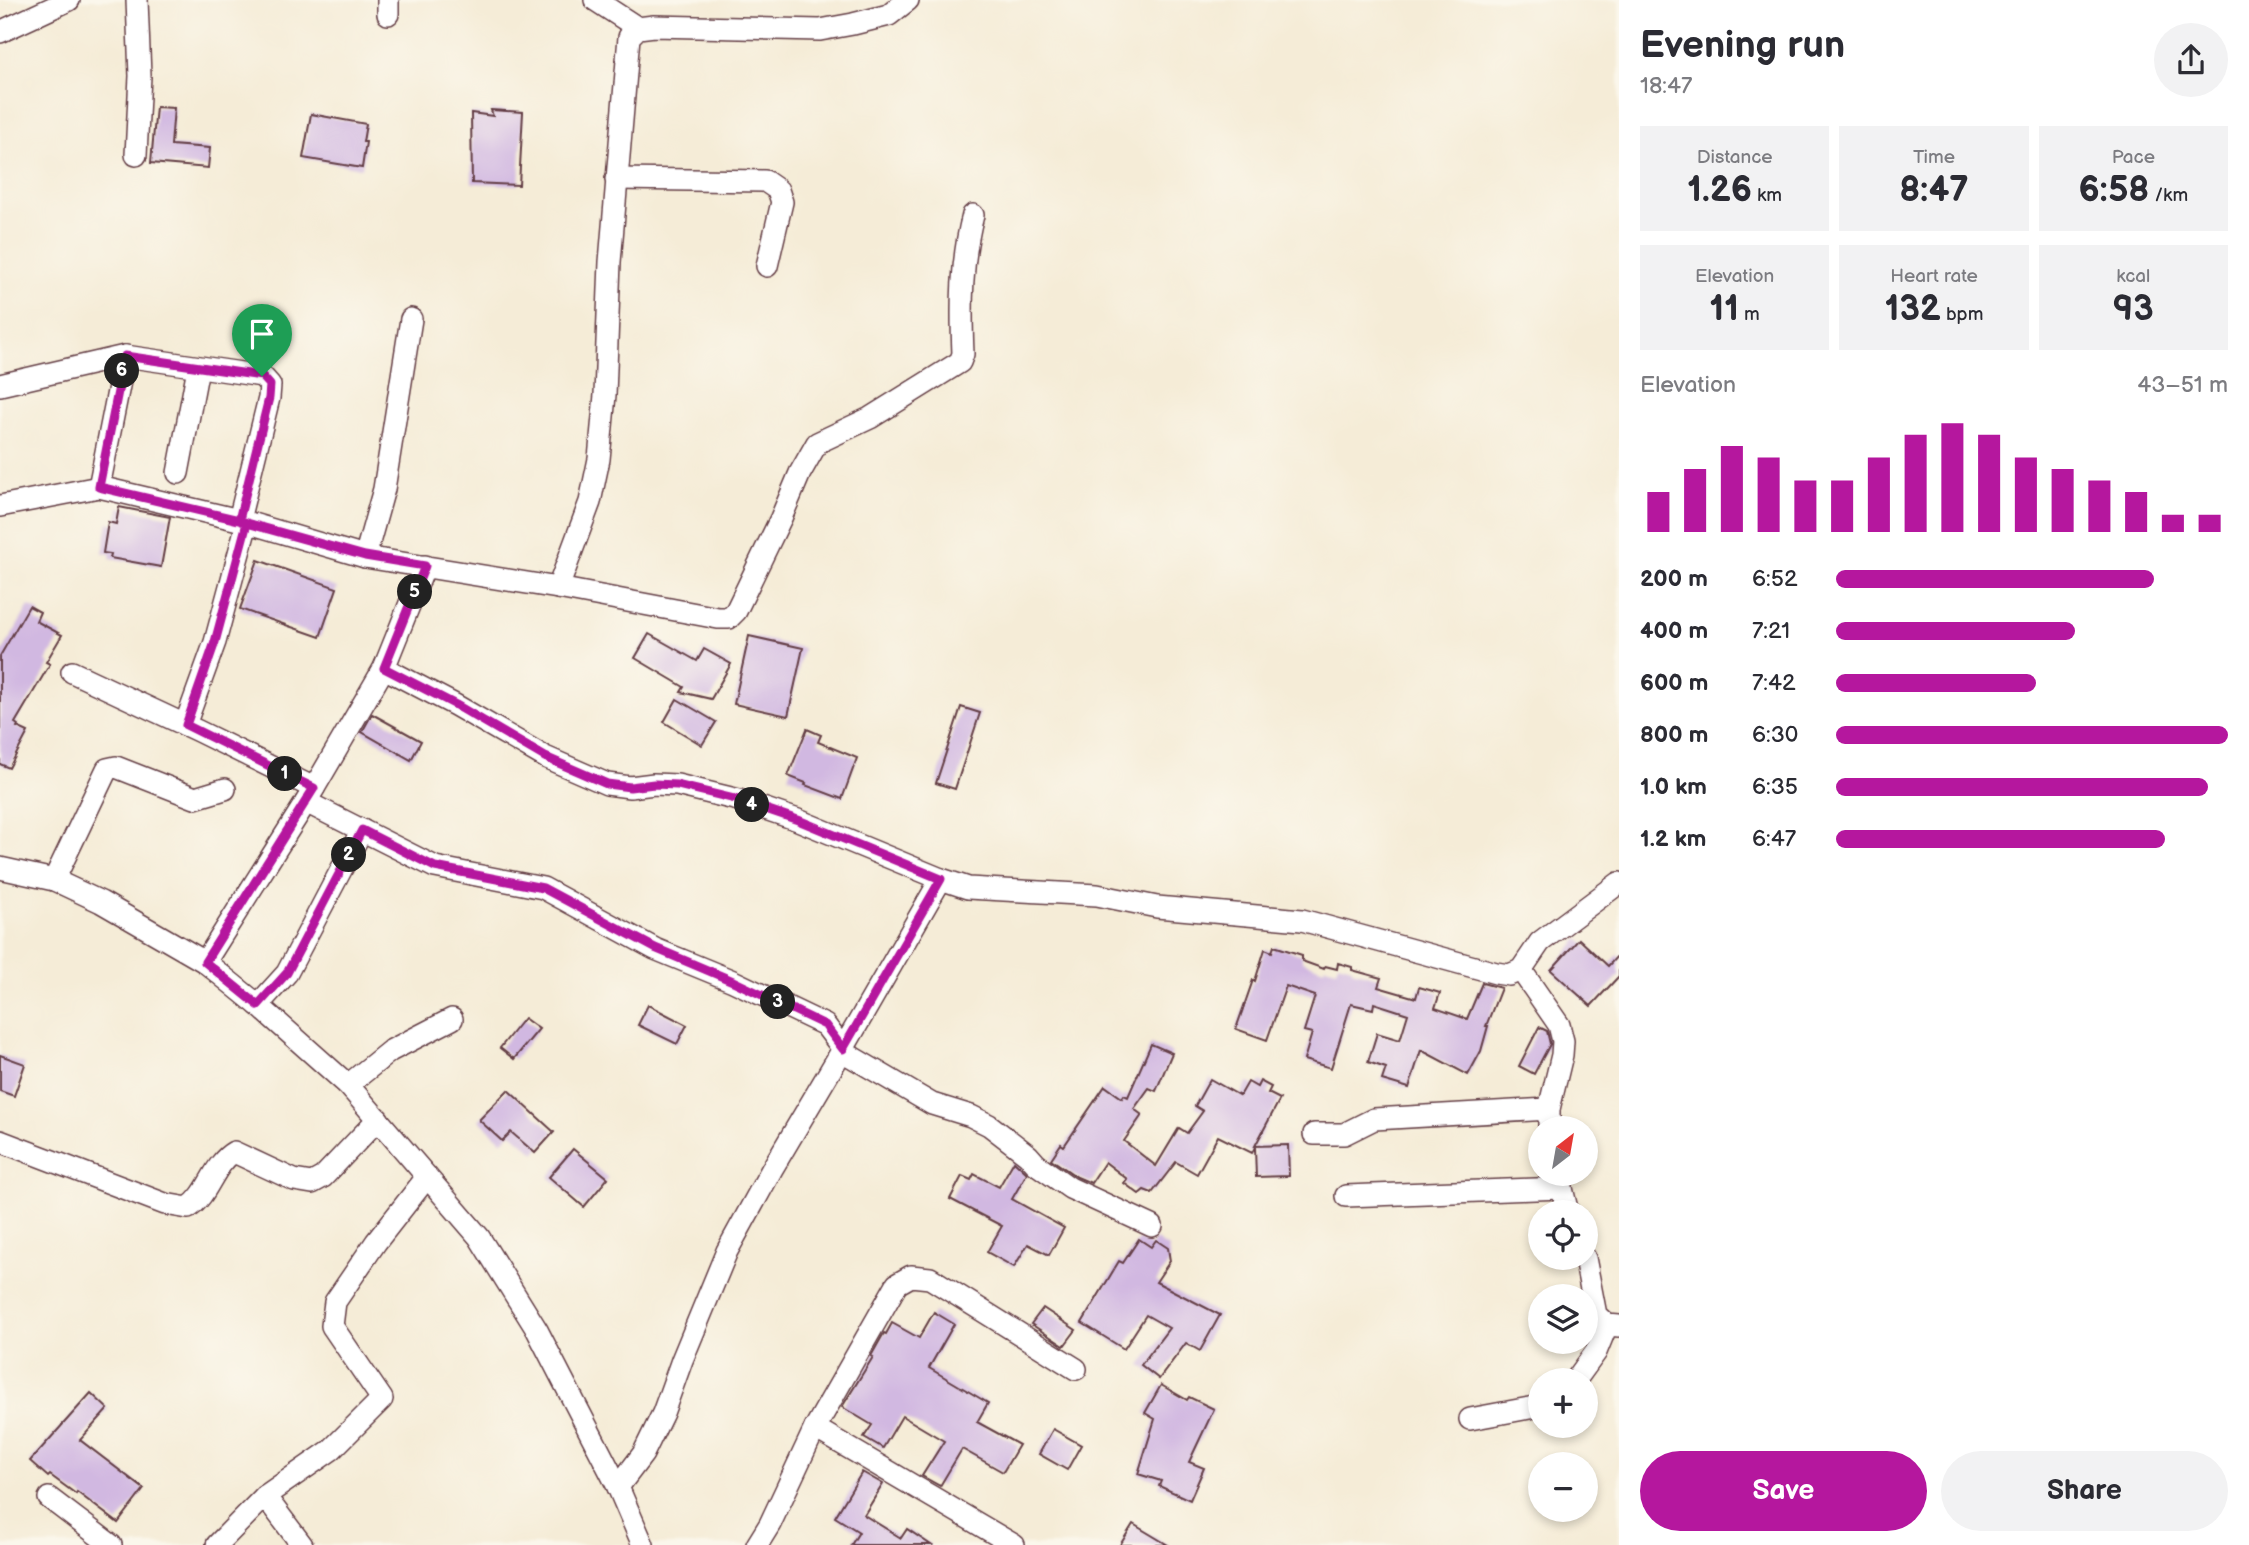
<!DOCTYPE html>
<meta charset="utf-8">
<style>
:root{--surface:#fff;--page:#f2f2f3;--text:#2b2b33;--muted:#7c7c81;--accent:#b5179e}
body{margin:0;font-family:"Balsamiq Sans",sans-serif;background:var(--page);color:var(--text);height:100vh;display:flex;flex-direction:column;font-size:26px;white-space:nowrap}
*{box-sizing:border-box;margin:0}
p{font-size:23px;color:var(--muted)}
.icon{flex:none;width:38px;height:38px;fill:none;stroke:currentColor;stroke-width:2;stroke-linecap:round;stroke-linejoin:round}
.map{position:relative;flex:1;overflow:hidden}
.sheet{display:flex;flex-direction:column;background:var(--surface);width:630px}
.sheet>*{flex:none}
.needle{width:46px;rotate:31deg}
.controls{position:absolute;left:1528px;top:1116px;display:grid;gap:14px}
.controls a{display:grid;place-items:center;width:70px;height:70px;border-radius:50%;background:var(--surface);box-shadow:0 4px 10px #0003;font-size:35px}
.pin{position:absolute;display:grid;place-items:center;width:60px;height:60px;color:#fff;margin:-72px -30px;border-radius:50% 50% 50% 0;rotate:-45deg;box-shadow:0 0 7px #0007}
.pin .icon{rotate:45deg}
.km{position:absolute;width:35px;height:35px;margin:-18px;border-radius:50%;background:#222;color:#fff;font-size:19px;line-height:35px;text-align:center}
.round{display:grid;place-items:center;flex:none;width:74px;height:74px;border-radius:37px;background:var(--page)}
.head{display:flex;align-items:center;justify-content:space-between;height:119px;padding:0 21px}
h1{font-size:38px;font-weight:700;line-height:52px}
.stats{display:grid;grid-template-columns:repeat(3,1fr);gap:10px;height:119px;padding:7px 21px}
.stats div{display:grid;align-content:center;border-radius:0px;background:var(--page);text-align:center}
.stats b{font-size:35px;font-weight:700}
.stats small{font-size:19px;font-weight:400}
.stats p{font-size:19px}
.chart{height:196px;padding:14px 21px}
.chart p{display:flex;justify-content:space-between}
.chart svg{width:100%;height:126px;margin-top:7px;stroke:var(--accent);stroke-width:6}
.cta{display:flex;gap:14px;margin-top:auto;padding:14px 21px}
.cta a{flex:1;height:80px;border-radius:42px;background:var(--accent);color:#fff;font-size:28px;font-weight:700;line-height:80px;text-align:center}
.cta a+a{background:var(--page);color:var(--text)}
ul{padding:0 21px;list-style:none;font-size:23px}
li{display:grid;grid-template-columns:112px 84px 1fr;align-items:center;height:52px}
li i{height:18px;border-radius:9px;background:var(--accent)}
main{display:flex;flex:1;min-height:0}
.map>svg:first-child{display:block}
.building{fill:#d1b8e1}
.lines{fill:none;stroke-linecap:round;stroke-linejoin:round}
.minor-casing{stroke:#643e45;stroke-width:24}
.minor{stroke:#fff;stroke-width:21}
.route-casing{stroke:#fff;stroke-width:14}
.route{stroke:#b5179e;stroke-width:9}
</style>
<main>
<div class="map">
<svg width="1619" height="1545" viewBox="0 0 1619 1545">
<rect width="100%" height="100%" fill="#fbf7ec"/>
<filter id="ink" filterUnits="userSpaceOnUse"><feTurbulence type="fractalNoise" baseFrequency=".0143" numOctaves="2"/><feDisplacementMap in="SourceGraphic" scale="14" xChannelSelector="R" yChannelSelector="G"/><feConvolveMatrix kernelMatrix="1 2 1 2 8 2 1 2 1" color-interpolation-filters="sRGB"/></filter>
<filter id="wash" filterUnits="userSpaceOnUse"><feTurbulence type="fractalNoise" baseFrequency=".00686" numOctaves="4" result="noise"/><feDisplacementMap in="SourceGraphic" scale="28" xChannelSelector="R" yChannelSelector="G"/><feGaussianBlur stdDeviation="1.57" result="paint"/><feColorMatrix in="noise" values="0 0 0 0 0 0 0 0 0 0 0 0 0 0 0 0 0 1.4 0 .05"/><feComposite in="paint" operator="in"/></filter>
<g filter="url(#wash)">
<rect width="100%" height="100%" fill="#f5ecd7"/>
<g id="blocks">
<g class="building">
<path d="M156 107 174 108 171 145 210 148 208 168 151 163Z"/>
<path d="M491 110 523 112 519 185 472 183 471 113 493 116Z"/>
<path d="M311 114 366 124 363 142H366L362 168 303 158Z"/>
<path d="M119 507 170 517 161 567 110 558 111 554 103 553 108 522 116 524Z"/>
<path d="M258 560 337 588 320 637 240 609Z"/>
<path d="M29 606 40 612 36 621 62 635 46 662 50 664 15 723 18 725 17 727 28 732 9 768 0 764V656Z"/>
<path d="M649 634 697 661 704 649 731 664 711 699 681 692 684 687 635 658Z"/>
<path d="M749 636 803 648 788 716 734 704Z"/>
<path d="M677 699 716 722 702 745 664 722Z"/>
<path d="M961 707 980 713 955 789 936 783Z"/>
<path d="M372 714 421 741 411 760 362 732Z"/>
<path d="M807 729 821 735 818 742 857 758 842 799 805 785 806 783 788 776Z"/>
<path d="M1579 939 1608 966 1619 954V976L1591 1006 1551 970Z"/>
<path d="M1274 946 1302 955V961L1324 969 1325 966 1337 969 1338 963 1352 967V970L1381 978 1378 987 1416 998 1419 987 1440 993 1435 1008 1467 1019 1482 983 1501 988 1486 1026H1488L1481 1051 1468 1075 1421 1050 1409 1088 1382 1080 1386 1068 1368 1062 1377 1033 1400 1040 1408 1014 1374 1003 1373 1009 1351 1004 1331 1068 1304 1060 1312 1033 1304 1031 1315 996 1286 986 1267 1040 1236 1029 1253 980 1255 981 1265 949 1272 952Z"/>
<path d="M648 1005 687 1025 677 1044 638 1025Z"/>
<path d="M524 1018 539 1029 514 1059 500 1048Z"/>
<path d="M1539 1027 1547 1031 1550 1044 1534 1074 1519 1066Z"/>
<path d="M1151 1044 1172 1053 1156 1091 1149 1088 1134 1109 1142 1115 1124 1141 1156 1166 1179 1128 1187 1133 1203 1111 1195 1106 1210 1079 1240 1096 1248 1082 1257 1087 1260 1081 1271 1087 1268 1093 1280 1099 1255 1146 1288 1145 1289 1176 1256 1177 1255 1147 1252 1153 1218 1136 1197 1174 1176 1162 1152 1193 1144 1190 1139 1194 1124 1183 1127 1179 1105 1162 1091 1183 1077 1177 1051 1159 1061 1144 1064 1146 1105 1086 1122 1098 1124 1095 1128 1097Z"/>
<path d="M0 1055 25 1064 14 1096 0 1091Z"/>
<path d="M508 1090 554 1132 535 1153 511 1132 502 1141 479 1120Z"/>
<path d="M573 1149 608 1178 584 1207 549 1177Z"/>
<path d="M1014 1161 1027 1173 1012 1199 1064 1228 1049 1255 1028 1244 1014 1267 987 1252 1002 1226 950 1199 962 1176 971 1180 974 1174 999 1187Z"/>
<path d="M1139 1239 1151 1247 1156 1240 1168 1248 1170 1261 1156 1282 1220 1315 1200 1351 1186 1343 1159 1379 1141 1365 1169 1328 1146 1315 1124 1349 1082 1323 1119 1261 1123 1263Z"/>
<path d="M1043 1308 1076 1330 1064 1346 1031 1324Z"/>
<path d="M934 1312 954 1324 929 1368 988 1403 977 1422 1019 1445 1003 1472 962 1449 940 1486 922 1476 944 1441 902 1416 883 1448 864 1437 872 1425 842 1407 873 1357 871 1356 884 1333 886 1334 892 1323 919 1338Z"/>
<path d="M1161 1385 1187 1400 1189 1397 1214 1409 1189 1462 1204 1468 1190 1500 1159 1486 1161 1481 1138 1474 1155 1419 1145 1413Z"/>
<path d="M91 1393 108 1409 80 1440 144 1489 118 1523 77 1492 76 1494 50 1475 48 1477 30 1461Z"/>
<path d="M1053 1429 1081 1445 1067 1470 1039 1454Z"/>
<path d="M862 1472 883 1484 864 1515 901 1538 907 1529 931 1545H851L859 1532 835 1517Z"/>
<path d="M1133 1524 1168 1545H1120Z"/>
</g>
</g>
</g>
<g filter="url(#ink)">
<use href="#blocks" fill-opacity="0" stroke="#643e45" stroke-width="2"/>
<g class="lines">
<g class="minor-casing">
<g id="minor">
<path d="M388 0V14"/>
<path d="M595 0 638 28"/>
<path d="M0 32 69 0"/>
<path d="M136 155 140 76 137 0"/>
<path d="M616 179 765 181 778 190 782 202 767 266"/>
<path d="M0 385 125 356 262 376 270 385 269 398 239 520"/>
<path d="M178 473 198 368"/>
<path d="M99 487 125 356"/>
<path d="M0 506 99 487 239 520 365 557 558 588 718 618H729L736 611 781 518 800 473 817 443 870 418 960 362 963 354C961 307 961 261 973 215"/>
<path d="M365 557 384 489 411 319"/>
<path d="M558 588 590 502 599 459 605 395 610 262 629 37 638 28 654 26 820 30 853 24 889 15 908 0"/>
<path d="M384 668 455 705 545 757 607 784 630 787 654 784 677 785 739 800 798 820 941 879 968 888 1097 895 1157 907 1302 920 1496 973 1509 975 1521 970 1540 942 1619 883"/>
<path d="M72 672 198 731 314 788"/>
<path d="M185 725 215 642 247 523"/>
<path d="M306 802 435 867 543 888 655 949 733 981 825 1025 843 1049 941 879"/>
<path d="M0 868 54 880 101 902 205 962 258 1005 348 1085 479 1237 537 1330 618 1487 643 1545"/>
<path d="M54 880 107 769 116 767 195 798 225 789"/>
<path d="M205 962 306 802 384 668 425 566"/>
<path d="M1521 970 1559 1025 1563 1041 1562 1055 1549 1109V1129"/>
<path d="M258 1005 287 973 362 830"/>
<path d="M348 1085 390 1051 452 1019"/>
<path d="M1314 1134H1344L1374 1119 1549 1109"/>
<path d="M0 1141 165 1204 188 1208C209 1195 213 1164 234 1152L294 1180 312 1183 323 1177 378 1119"/>
<path d="M1559 1176 1568 1213"/>
<path d="M1346 1196 1562 1188"/>
<path d="M1585 1258 1596 1315 1607 1325 1619 1326"/>
<path d="M1575 1381 1596 1352 1607 1325"/>
<path d="M1470 1419 1540 1406"/>
<path d="M815 1428 1014 1545"/>
<path d="M618 1487 643 1454 663 1413 682 1360 727 1251 772 1169 843 1049 852 1057 932 1104 971 1116 989 1125 1028 1155 1036 1164 1070 1188 1152 1226"/>
<path d="M265 1496 302 1545"/>
<path d="M49 1498 111 1545"/>
<path d="M217 1545 265 1496 331 1450 382 1399 332 1326 335 1302 376 1242 427 1177"/>
<path d="M757 1545 770 1524 815 1428 897 1284 911 1276 930 1278 1076 1369"/>
</g>
</g>
<use href="#minor" class="minor"/>
</g>
</g>
<g class="lines" filter="url(#ink)">
<g class="route-casing">
<path id="route" d="M262 376 270 385 269 398 239 520 247 523 215 642 186 725 314 788 205 962 258 1005 287 973 362 830 435 867 543 888 655 948 733 981 825 1025 843 1049 941 879 798 820 739 800 677 785 654 784 630 787 607 784 545 757 456 705 384 668 425 566 365 556 247 523 239 520 99 487 125 356 262 376"/>
</g>
<use href="#route" class="route"/>
</g>
</svg>
<div class="controls">
<a><svg class="needle" viewBox="-14 -14 28 28"><path d="M0-13l5 13h-10z" fill="#e53935"/><path d="M0 13l5-13h-10z" fill="#7c7c81"/></svg></a>
<a><svg class="icon" aria-label="locate" viewBox="0 0 24 24"><circle cx="12" cy="12" r="6"/><path d="M12 2v4M12 18v4M2 12h4M18 12h4"/></svg></a>
<a><svg class="icon" aria-label="layers" viewBox="0 0 24 24"><path d="M12 4l9 5-9 5-9-5zM3 14l9 5 9-5"/></svg></a>
<a>+</a>
<a>−</a>
</div>
<div class="pin" style="left:262px;top:376px;background:#1e9e55"><svg class="icon" aria-label="arrive" viewBox="0 0 24 24"><path d="M6 21V4h12l-3 4 3 4H6"/></svg></div>
<b class="km" style="left:285px;top:774px">1</b>
<b class="km" style="left:349px;top:855px">2</b>
<b class="km" style="left:778px;top:1002px">3</b>
<b class="km" style="left:752px;top:805px">4</b>
<b class="km" style="left:415px;top:592px">5</b>
<b class="km" style="left:122px;top:371px">6</b>
</div>
<section class="sheet">
<div class="head"><div><h1>Evening run</h1><p>18:47</p></div><a class="round"><svg class="icon" aria-label="share" viewBox="0 0 24 24"><path d="M12 15V3M7 8l5-5 5 5M5 13v7h14v-7"/></svg></a></div>
<div class="stats">
<div><p>Distance</p><b>1.26<small> km</small></b></div>
<div><p>Time</p><b>8:47</b></div>
<div><p>Pace</p><b>6:58<small> /km</small></b></div>
</div>
<div class="stats">
<div><p>Elevation</p><b>11<small> m</small></b></div>
<div><p>Heart rate</p><b>132<small> bpm</small></b></div>
<div><p>kcal</p><b>93</b></div>
</div>
<div class="chart"><p><span>Elevation</span>43–51 m</p>
<svg viewBox="0 0 160 44" preserveAspectRatio="none"><path d="M5 44V30M15 44V22M25 44V14M35 44V18M45 44V26M55 44V26M65 44V18M75 44V10M85 44V6M95 44V10M105 44V18M115 44V22M125 44V26M135 44V30M145 44V38M155 44V38"/></svg>
</div>
<ul>
<li><b>200 m</b>6:52<i style="width:81%"></i></li>
<li><b>400 m</b>7:21<i style="width:61%"></i></li>
<li><b>600 m</b>7:42<i style="width:51%"></i></li>
<li><b>800 m</b>6:30<i style="width:100%"></i></li>
<li><b>1.0 km</b>6:35<i style="width:95%"></i></li>
<li><b>1.2 km</b>6:47<i style="width:84%"></i></li>
</ul>
<div class="cta"><a>Save</a><a>Share</a></div>
</section>
</main>
